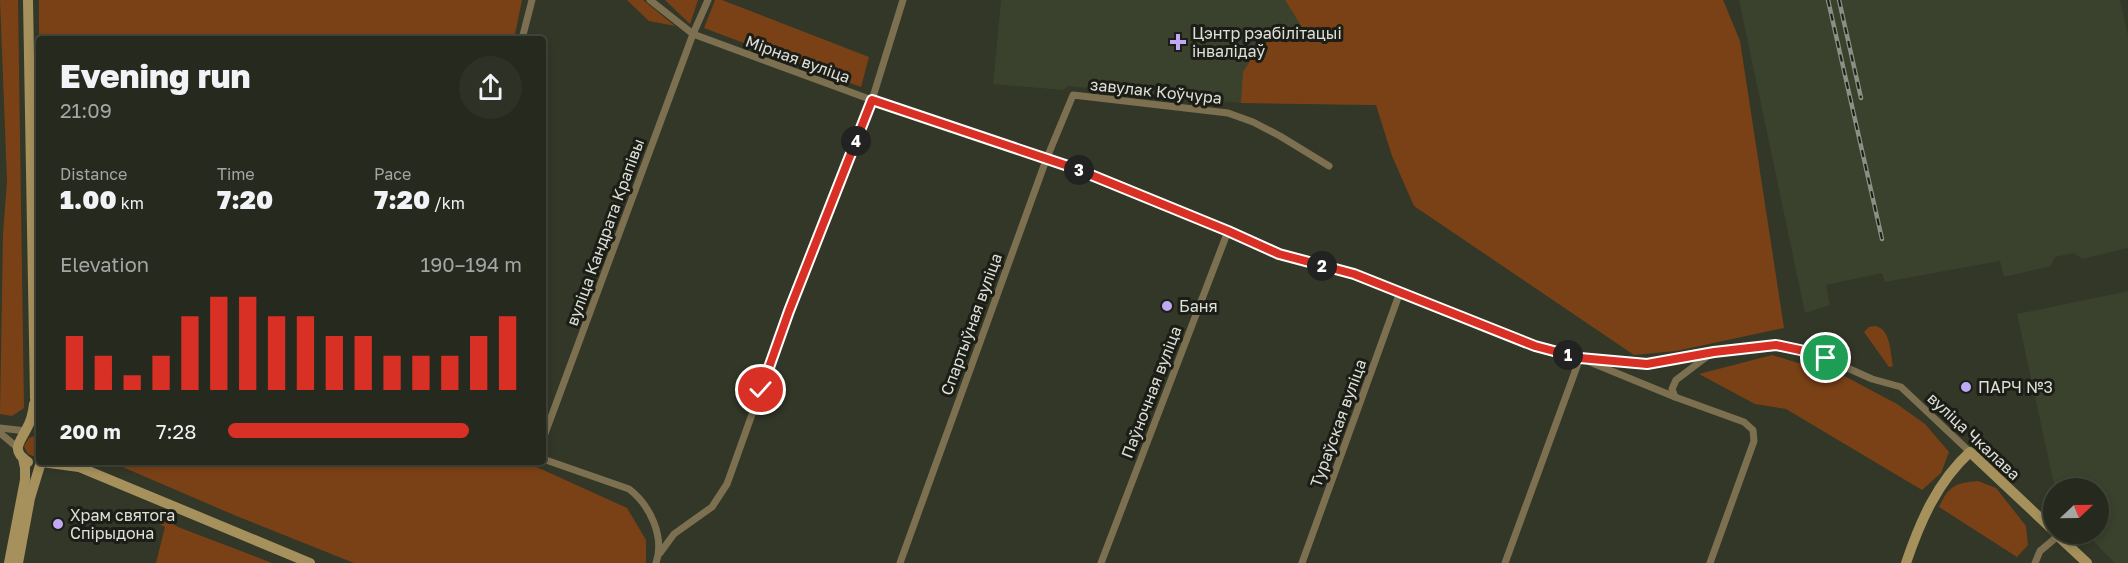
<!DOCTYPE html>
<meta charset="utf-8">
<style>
:root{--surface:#26291d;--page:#2e3126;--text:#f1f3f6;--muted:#a4a6a4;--line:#42453b;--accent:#d93025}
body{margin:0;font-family:"Golos Text",sans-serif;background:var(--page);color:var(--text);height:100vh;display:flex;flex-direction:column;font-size:22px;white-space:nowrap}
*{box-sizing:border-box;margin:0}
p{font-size:20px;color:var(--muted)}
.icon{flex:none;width:33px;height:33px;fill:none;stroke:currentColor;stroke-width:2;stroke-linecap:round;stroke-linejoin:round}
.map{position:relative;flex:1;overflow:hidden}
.panel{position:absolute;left:36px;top:36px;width:510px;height:429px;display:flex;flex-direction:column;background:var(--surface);border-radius:6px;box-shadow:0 3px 9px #0003,0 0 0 2px var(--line)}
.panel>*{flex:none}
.needle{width:39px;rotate:68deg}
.fabs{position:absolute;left:2043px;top:478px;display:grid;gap:12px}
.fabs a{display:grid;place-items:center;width:66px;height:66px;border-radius:50%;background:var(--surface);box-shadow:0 3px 9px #0003,0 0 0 2px var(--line);font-size:30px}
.pin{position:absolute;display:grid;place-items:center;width:51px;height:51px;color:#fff;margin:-26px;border:3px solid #fff;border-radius:50%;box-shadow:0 2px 6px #0007}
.km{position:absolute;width:30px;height:30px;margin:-15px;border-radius:50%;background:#222;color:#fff;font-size:16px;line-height:30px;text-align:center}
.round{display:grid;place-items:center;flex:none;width:63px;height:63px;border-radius:32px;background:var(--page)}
.headline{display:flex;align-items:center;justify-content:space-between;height:102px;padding:0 24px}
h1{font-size:33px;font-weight:800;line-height:45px}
.stats{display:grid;grid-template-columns:repeat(3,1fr);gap:9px;height:102px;padding:6px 24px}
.stats div{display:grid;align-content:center}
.stats b{font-size:26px;font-weight:800}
.stats small{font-size:16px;font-weight:400}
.stats p{font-size:16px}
.chart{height:168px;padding:12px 24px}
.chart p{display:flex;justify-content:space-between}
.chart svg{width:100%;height:108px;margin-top:6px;stroke:var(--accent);stroke-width:6}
ul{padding:0 24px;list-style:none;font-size:20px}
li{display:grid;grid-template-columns:96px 72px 1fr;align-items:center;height:45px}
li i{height:15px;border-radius:8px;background:var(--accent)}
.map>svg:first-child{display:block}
.built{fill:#3a412c}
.green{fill:#7b4116}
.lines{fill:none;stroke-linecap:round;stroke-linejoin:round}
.street{stroke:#7d7050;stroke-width:7}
.secondary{stroke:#a6915d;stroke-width:10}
.rail-casing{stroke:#8c8f83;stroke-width:4.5}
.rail{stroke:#1b1d16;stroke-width:2;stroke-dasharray:7;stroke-linecap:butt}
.route-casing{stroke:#fff;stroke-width:12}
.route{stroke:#d93025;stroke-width:8}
.poi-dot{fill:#bfa9f4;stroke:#1b1d16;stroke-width:2}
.labels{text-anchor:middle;stroke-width:6;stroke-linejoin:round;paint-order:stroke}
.poi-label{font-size:16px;fill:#dde0d7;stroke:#1b1d16;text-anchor:start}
.street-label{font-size:16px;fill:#dde0d7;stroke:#1b1d16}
</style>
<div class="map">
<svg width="2128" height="563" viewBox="0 0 2128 563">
<rect width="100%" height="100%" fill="#323727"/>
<g class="built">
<path d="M1001 0H1348L1376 105 1241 103 1068 86 1063 90 993 84Z"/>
<path d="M1739 0H2120L2128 35V248L2082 259 2074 253 2055 257 2051 266 2004 277 2000 261 1885 282 1882 273 1826 285 1830 305 1805 313Z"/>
<path d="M2128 291V563H2115L2086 534H2098V489H2055L2017 314Z"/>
</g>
<g class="green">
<path d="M0 0H18L24 408 12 416 0 414 3 234 7 181Z"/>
<path d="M39 0H522L514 39H39V130Z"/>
<path d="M627 0H643L675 26 649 21Z"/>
<path d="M665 0H698L690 24Z"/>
<path d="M715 0H722L869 57 861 87 704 28Z"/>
<path d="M1285 0H1723L1740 41 1784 328 1676 351 1634 355 1414 206 1392 156 1376 105 1241 103 1243 72 1263 40 1307 35Z"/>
<path d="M1875 326C1891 329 1890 352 1893 366L1889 367 1864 332 1869 327Z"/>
<path d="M1772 355 1811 367 1833 370 1897 404 1925 424 1949 452 1941 473 1922 490 1786 409 1755 404 1699 374Z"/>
<path d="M34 436 39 437V455L33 456 28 454 24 446 29 438Z"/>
<path d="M111 462H519L530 464 627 508 646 540V563H354L234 515Z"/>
<path d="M1978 481 1996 488 2026 526 2028 545 2017 557 1939 507C1949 485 1956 483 1978 481Z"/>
<path d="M147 511 153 512 178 527 272 563H156L165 527 142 515Z"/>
</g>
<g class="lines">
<g class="street">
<path d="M650 0 693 34 872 100 1074 168 1228 231 1279 254 1369 279 1535 346 1580 358 1675 397 1744 422 1753 430 1754 441 1710 563"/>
<path d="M522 39 532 0"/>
<path d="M1588 359 1647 364 1763 346 1776 345 1814 353 1872 379 1901 387 1970 452"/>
<path d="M1675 397 1672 389 1676 380 1709 355"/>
<path d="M0 428 26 431"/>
<path d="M0 433 18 448"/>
<path d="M543 439 693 34 708 0"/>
<path d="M543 459 629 489C650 505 665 537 656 563"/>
<path d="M660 553 674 534 712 507 727 484 789 311 872 100 903 0"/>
<path d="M900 563 1046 160 1073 95 1228 113 1253 122 1280 136 1329 166"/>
<path d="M1101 563 1228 231"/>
<path d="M1302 563 1400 292"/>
<path d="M1505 563 1580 358"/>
<path d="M2035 563 2040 551 2058 536"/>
</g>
<g class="secondary">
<path d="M28 0 35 398 39 417"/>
<path d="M28 462C10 450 20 442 27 428 31 421 33 413 34 404"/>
<path d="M42 462 79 467 310 563"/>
<path d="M2056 534 2087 563"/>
<path d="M9 563 25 480V468L23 458"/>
<path d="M18 563 30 498 41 462"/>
<path d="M1906 563C1920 522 1937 482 1970 452L2054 531"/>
</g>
<g class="rail-casing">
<g id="rail">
<path d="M1828 0 1882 239"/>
<path d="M1839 0 1861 98"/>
</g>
</g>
<use href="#rail" class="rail"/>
</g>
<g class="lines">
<g class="route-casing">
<path id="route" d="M761 390 789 311 872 100 1074 168 1228 231 1279 254 1354 274 1535 346 1580 358 1647 364 1714 352 1776 345 1800 350 1826 358"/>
</g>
<use href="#route" class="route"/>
</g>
<g class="poi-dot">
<path d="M1175 33h6v6h6v6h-6v6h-6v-6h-6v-6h6z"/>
<circle cx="1167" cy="306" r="6"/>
<circle cx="1966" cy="387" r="6"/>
<circle cx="58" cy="524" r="6"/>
</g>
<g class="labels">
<g class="poi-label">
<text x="1192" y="39">Цэнтр рэабілітацыі<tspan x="1192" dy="18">інвалідаў</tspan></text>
<text x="1179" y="312">Баня</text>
<text x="1978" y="393">ПАРЧ №3</text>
<text x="70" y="521">Храм святога<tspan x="70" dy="18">Спірыдона</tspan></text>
</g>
<g class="street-label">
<text transform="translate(798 59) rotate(20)" y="6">Мірная вуліца</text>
<text transform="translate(1156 91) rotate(6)" y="6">завулак Коўчура</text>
<text transform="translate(605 232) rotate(-70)" y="6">вуліца Кандрата Крапівы</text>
<text transform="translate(971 324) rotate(-70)" y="6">Спартыўная вуліца</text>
<text transform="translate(1151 392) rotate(-69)" y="6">Паўночная вуліца</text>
<text transform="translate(1338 423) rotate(-70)" y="6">Тураўская вуліца</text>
<text transform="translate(1974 436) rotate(43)" y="6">вуліца Чкалава</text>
</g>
</g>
</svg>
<div class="fabs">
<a><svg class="needle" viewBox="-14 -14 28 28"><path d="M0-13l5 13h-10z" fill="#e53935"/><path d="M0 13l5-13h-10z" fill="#a4a6a4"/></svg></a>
</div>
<div class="pin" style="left:1826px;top:358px;background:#1e9e55"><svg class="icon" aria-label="arrive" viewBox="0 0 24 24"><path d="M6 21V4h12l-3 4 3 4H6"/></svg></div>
<div class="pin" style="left:761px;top:390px;background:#d93025"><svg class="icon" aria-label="check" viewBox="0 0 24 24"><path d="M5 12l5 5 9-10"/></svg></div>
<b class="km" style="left:1568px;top:355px">1</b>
<b class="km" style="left:1322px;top:266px">2</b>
<b class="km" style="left:1079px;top:170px">3</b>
<b class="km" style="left:856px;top:141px">4</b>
<section class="panel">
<div class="headline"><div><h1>Evening run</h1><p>21:09</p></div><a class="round"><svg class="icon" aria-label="share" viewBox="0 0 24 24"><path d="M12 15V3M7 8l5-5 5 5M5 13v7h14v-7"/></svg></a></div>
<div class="stats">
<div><p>Distance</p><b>1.00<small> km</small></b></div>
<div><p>Time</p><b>7:20</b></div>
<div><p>Pace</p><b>7:20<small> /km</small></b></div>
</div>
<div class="chart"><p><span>Elevation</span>190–194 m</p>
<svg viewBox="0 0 160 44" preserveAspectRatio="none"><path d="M5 44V22M15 44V30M25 44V38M35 44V30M45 44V14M55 44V6M65 44V6M75 44V14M85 44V14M95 44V22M105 44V22M115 44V30M125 44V30M135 44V30M145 44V22M155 44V14"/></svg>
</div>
<ul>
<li><b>200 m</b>7:28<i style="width:82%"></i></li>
</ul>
</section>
</div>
